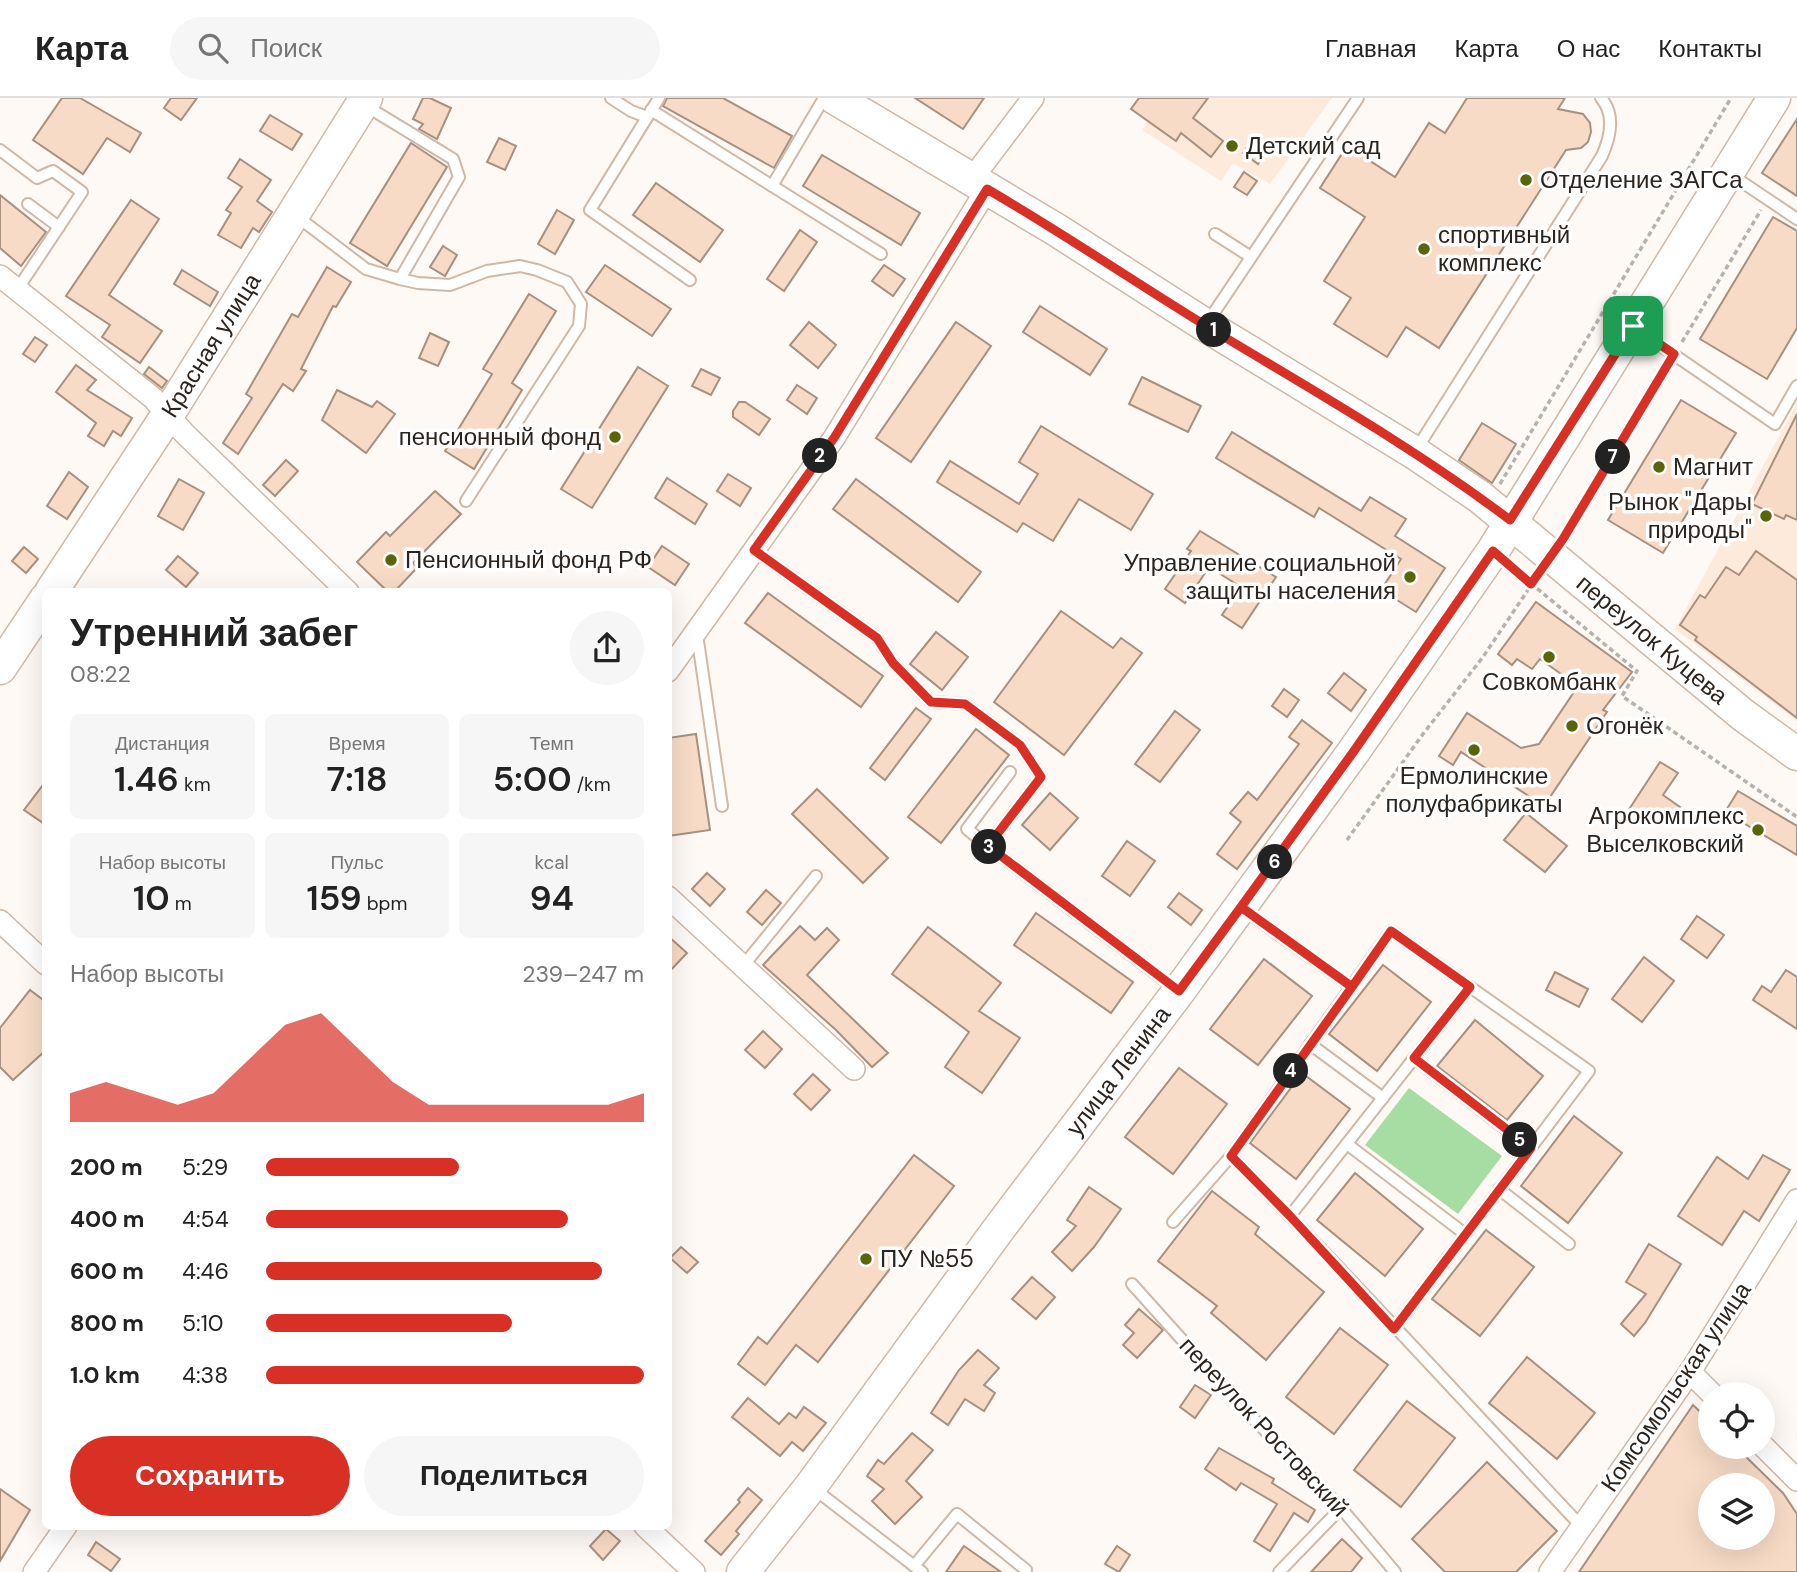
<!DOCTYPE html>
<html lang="ru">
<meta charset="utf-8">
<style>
:root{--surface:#fff;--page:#f6f6f6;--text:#222;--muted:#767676;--line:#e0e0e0;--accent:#d93025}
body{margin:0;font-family:"DM Sans",sans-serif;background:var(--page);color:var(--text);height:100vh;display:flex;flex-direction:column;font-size:26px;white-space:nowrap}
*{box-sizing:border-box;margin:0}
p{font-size:23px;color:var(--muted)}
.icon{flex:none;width:38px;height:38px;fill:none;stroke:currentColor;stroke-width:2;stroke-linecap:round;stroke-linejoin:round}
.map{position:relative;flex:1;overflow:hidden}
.sheet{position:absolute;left:42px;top:490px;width:630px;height:942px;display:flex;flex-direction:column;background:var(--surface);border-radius:10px;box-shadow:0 7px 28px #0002}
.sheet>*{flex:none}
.fabs{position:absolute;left:1698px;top:1284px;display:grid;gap:14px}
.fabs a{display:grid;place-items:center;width:77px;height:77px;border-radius:50%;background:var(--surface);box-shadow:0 7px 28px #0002;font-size:35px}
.pin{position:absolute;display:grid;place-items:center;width:60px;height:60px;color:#fff;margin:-30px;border-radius:14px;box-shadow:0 4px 10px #0006}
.km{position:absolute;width:35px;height:35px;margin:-18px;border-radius:50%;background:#222;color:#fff;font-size:19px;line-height:35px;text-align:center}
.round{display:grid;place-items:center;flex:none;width:74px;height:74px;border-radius:37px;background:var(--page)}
.overview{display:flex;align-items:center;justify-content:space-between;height:119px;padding:0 28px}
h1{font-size:38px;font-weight:600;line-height:52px}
.stats{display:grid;grid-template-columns:repeat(3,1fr);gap:10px;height:119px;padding:7px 28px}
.stats div{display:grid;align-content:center;border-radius:10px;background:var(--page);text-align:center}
.stats b{font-size:35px;font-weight:600}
.stats small{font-size:19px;font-weight:400}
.stats p{font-size:19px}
.chart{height:196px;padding:14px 28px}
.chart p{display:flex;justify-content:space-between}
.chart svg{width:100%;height:126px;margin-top:7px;fill:var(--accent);opacity:.7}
.action{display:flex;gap:14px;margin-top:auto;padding:14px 28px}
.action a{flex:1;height:80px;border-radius:42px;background:var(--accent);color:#fff;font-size:28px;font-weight:600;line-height:80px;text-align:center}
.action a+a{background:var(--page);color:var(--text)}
ul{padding:0 28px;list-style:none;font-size:23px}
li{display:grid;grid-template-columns:112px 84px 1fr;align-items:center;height:52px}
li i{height:18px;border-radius:9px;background:var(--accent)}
header{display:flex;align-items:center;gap:42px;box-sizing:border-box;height:98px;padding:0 35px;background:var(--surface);border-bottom:2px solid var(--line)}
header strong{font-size:33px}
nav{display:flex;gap:38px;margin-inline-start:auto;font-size:24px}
.search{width:490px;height:63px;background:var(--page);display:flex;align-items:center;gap:18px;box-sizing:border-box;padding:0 24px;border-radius:38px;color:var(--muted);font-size:26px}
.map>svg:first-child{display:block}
.built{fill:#feeadb}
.green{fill:#a5dda2}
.building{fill:#f7dbc6;stroke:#a8907e;stroke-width:2;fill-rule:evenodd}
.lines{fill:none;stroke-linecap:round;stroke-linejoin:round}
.lane-casing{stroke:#d1b8a5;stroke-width:14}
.street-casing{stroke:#d1b8a5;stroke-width:24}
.secondary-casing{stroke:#d1b8a5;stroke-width:35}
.path{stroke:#b8b2ad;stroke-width:3.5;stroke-dasharray:5 3.5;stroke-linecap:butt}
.lane{stroke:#fff;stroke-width:10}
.street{stroke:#fff;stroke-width:21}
.secondary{stroke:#fff;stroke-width:32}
.route-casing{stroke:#fff;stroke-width:14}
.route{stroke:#d93025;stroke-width:9}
.poi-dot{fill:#596508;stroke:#fff;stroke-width:2.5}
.labels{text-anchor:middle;stroke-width:7;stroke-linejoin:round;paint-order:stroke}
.poi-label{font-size:24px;fill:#2c231c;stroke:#fff;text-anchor:start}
.street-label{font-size:24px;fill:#2c231c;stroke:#fff}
</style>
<header>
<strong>Карта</strong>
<div class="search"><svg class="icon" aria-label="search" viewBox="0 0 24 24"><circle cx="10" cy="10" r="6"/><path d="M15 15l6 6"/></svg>Поиск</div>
<nav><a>Главная</a><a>Карта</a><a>О нас</a><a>Контакты</a></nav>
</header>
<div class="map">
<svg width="1797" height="1474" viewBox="0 0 1797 1474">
<rect width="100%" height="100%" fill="#fef9f5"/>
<g class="built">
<path d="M1166 0H1332L1270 86 1233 65 1221 83 1142 32Z"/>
<path d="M1797 305V623L1675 531Z"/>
</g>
<path class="green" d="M1409 990 1502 1058 1458 1116 1365 1047Z"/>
<g class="building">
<path d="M62 0H80L141 35 130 54 107 40 83 76 33 42Z"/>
<path d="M171 0H197L181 22 164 10Z"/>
<path d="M423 0H430L451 10 437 41 419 31 423 26 413 21Z"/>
<path d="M667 0H723L792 38 774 70 663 8Z"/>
<path d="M915 0H984L963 31Z"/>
<path d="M1139 0H1208L1193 20 1223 43 1211 59 1181 35 1176 43 1131 11Z"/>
<path d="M1467 0H1565L1558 11 1583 16 1590 25 1591 34 1588 44 1581 50 1566 52 1439 250 1406 229 1387 259 1334 226 1351 200 1324 183 1365 119 1320 90 1347 48 1395 79 1429 25 1445 35Z"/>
<path d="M270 17 302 36 292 52 260 33Z"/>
<path d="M1797 21V98L1762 75Z"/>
<path d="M1255 39 1270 49 1258 66 1243 55Z"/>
<path d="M499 40 516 48 505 72 487 64Z"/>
<path d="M411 45 447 69 387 168 350 145Z"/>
<path d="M822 57 920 115 901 147 803 88Z"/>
<path d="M240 61 271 82 257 103 272 114 259 134 253 130 241 150 218 137 231 115 226 112 242 89 228 80Z"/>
<path d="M1244 74 1257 83 1247 97 1234 89Z"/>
<path d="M656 85 723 132 700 164 633 117Z"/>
<path d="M0 97 46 134 21 168 0 150Z"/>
<path d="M131 102 159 121 109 197 162 233 140 265 102 239 110 227 66 198Z"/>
<path d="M557 112 574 122 555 156 538 146Z"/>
<path d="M1773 119 1797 133V230L1767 281 1700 241Z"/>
<path d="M800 132 817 144 784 193 767 181Z"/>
<path d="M443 148 457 157 445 178 430 169Z"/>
<path d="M605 167 671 211 652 238 586 194Z"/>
<path d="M884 167 905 181 893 198 872 183Z"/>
<path d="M327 169 351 184 336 209 333 208 301 271 306 273 293 293 283 286 238 356 223 345 252 300 246 296 292 216 298 219Z"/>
<path d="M182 172 218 194 210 208 174 186Z"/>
<path d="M529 196 556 213 512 285 522 292 474 371 445 353 492 276 483 271Z"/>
<path d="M1040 208 1107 251 1090 277 1023 234Z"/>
<path d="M809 224 836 247 818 270 790 247Z"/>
<path d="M956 224 991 248 911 364 876 340Z"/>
<path d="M430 235 449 244 438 268 419 260Z"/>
<path d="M35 239 47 247 35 264 23 256Z"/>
<path d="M76 267 96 282 87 292 132 320 121 338 113 333 104 348 88 338 96 325 56 294Z"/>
<path d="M149 269 167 283 162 290 144 276Z"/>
<path d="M638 269 668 288 592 410 561 391Z"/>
<path d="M701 271 720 280 711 297 692 288Z"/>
<path d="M1142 279 1201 308 1188 334 1129 306Z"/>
<path d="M797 287 817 300 807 316 787 302Z"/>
<path d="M337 292 372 309 377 303 395 316 366 355 322 322Z"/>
<path d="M1681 302 1736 335 1663 455 1608 422Z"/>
<path d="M739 304H745L770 321 759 337 733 319V313Z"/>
<path d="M1797 316V422L1786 417 1784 421 1752 406Z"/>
<path d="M1482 325 1516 346 1492 385 1459 362Z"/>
<path d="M1041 328 1153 396 1131 432 1079 401 1053 443 1023 425 1017 434 937 384 950 363 1019 406 1038 376 1019 364Z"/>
<path d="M1232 334 1361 413 1370 399 1406 421 1395 438 1445 470 1416 514 1381 492 1401 461 1319 410 1314 419 1216 360Z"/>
<path d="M286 362 298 373 275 398 263 387Z"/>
<path d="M69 374 88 389 67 421 47 408Z"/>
<path d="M728 376 751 390 740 408 717 393Z"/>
<path d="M667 380 707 406 695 426 655 400Z"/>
<path d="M179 381 204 395 183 432 158 418Z"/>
<path d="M856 381 981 474 958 504 833 411Z"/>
<path d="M435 393 461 416 413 465 417 470 394 494H388L357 464 386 434 390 438Z"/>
<path d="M1200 433 1276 479 1242 530 1222 517 1241 489 1209 469 1185 505 1165 491 1191 453 1187 451Z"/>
<path d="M662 448 689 466 675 487 648 469Z"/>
<path d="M24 449 38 461 26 475 12 463Z"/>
<path d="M1756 453 1797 482V620L1695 542 1697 539 1680 527 1700 497 1705 500 1726 469 1739 477Z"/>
<path d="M178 458 198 475 186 489 166 472Z"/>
<path d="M768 495 883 578 861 609 745 525Z"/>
<path d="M1536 504 1632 574 1603 612 1607 614 1544 708 1461 654 1453 667 1439 658 1467 615 1521 650 1539 646 1578 588 1540 561 1532 571 1517 561 1512 567 1498 556Z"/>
<path d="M1061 513 1113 550 1121 540 1142 555 1064 657 994 604Z"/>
<path d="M936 534 968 559 942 592 910 566Z"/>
<path d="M1344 575 1366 592 1351 613 1328 595Z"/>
<path d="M1284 591 1299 602 1287 619 1272 608Z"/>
<path d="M916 610 931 621 885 682 870 670Z"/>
<path d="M1175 613 1200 632 1160 684 1135 666Z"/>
<path d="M1302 622 1332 645 1237 771 1217 756 1241 724 1230 715 1248 694 1257 702 1299 646 1289 639Z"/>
<path d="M976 631 1009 657 941 745 908 719Z"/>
<path d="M696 636 710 732 668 738V640Z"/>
<path d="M1660 664 1678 675 1663 697 1680 709 1671 723 1653 712 1643 728 1626 716Z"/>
<path d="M46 683V727L24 712Z"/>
<path d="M817 691 888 760 863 785 792 716Z"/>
<path d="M1738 693 1797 728V757L1725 714Z"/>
<path d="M1050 695 1078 720 1050 752 1022 727Z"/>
<path d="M1526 715 1567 748 1545 774 1504 742Z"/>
<path d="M1127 743 1155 763 1130 798 1102 778Z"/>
<path d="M707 775 725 791 710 808 692 791Z"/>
<path d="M766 792 781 805 762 827 747 814Z"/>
<path d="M1179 795 1202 812 1191 827 1168 809Z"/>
<path d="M1036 815 1133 884 1111 915 1014 847Z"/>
<path d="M1697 818 1724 837 1707 860 1681 841Z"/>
<path d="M800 828 815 842 827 830 839 842 807 877 888 955 872 969 836 932 763 867Z"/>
<path d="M928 829 1001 885 979 913 1020 940 982 995 945 969 969 934 892 876Z"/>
<path d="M668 838 687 855 668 875Z"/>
<path d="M1644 859 1674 883 1642 924 1612 901Z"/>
<path d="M1264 861 1312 898 1258 967 1210 931Z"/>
<path d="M1383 867 1431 904 1377 973 1329 936Z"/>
<path d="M1786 872 1797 879V931L1753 902 1762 888 1771 894Z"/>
<path d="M1555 874 1588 891 1579 909 1546 892Z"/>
<path d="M30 892 46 904V952L13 982 0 969V930Z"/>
<path d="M1475 922 1543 978 1507 1022 1437 968Z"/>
<path d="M763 933 782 951 765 970 745 952Z"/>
<path d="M1179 970 1227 1006 1173 1076 1125 1039Z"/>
<path d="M1302 975 1350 1011 1296 1081 1250 1045Z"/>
<path d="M813 976 830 992 811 1012 794 996Z"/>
<path d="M1574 1018 1622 1055 1568 1125 1521 1088Z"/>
<path d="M914 1057 954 1088 818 1264 796 1247 765 1287 738 1266 758 1239 767 1246Z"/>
<path d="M1763 1057 1790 1072 1759 1123 1744 1113 1722 1147 1678 1118 1717 1059 1748 1081Z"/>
<path d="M1355 1075 1423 1131 1385 1178 1317 1122Z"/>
<path d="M1089 1089 1121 1111 1094 1149 1072 1173 1052 1154 1076 1128 1067 1122Z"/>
<path d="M1212 1093 1259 1129 1255 1136 1324 1194 1266 1262 1211 1215 1217 1208 1158 1163Z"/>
<path d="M1486 1132 1534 1169 1480 1238 1432 1201Z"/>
<path d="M1649 1146 1681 1166 1645 1225 1634 1238 1621 1226 1646 1196 1626 1184Z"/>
<path d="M681 1149 698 1164 687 1175 670 1160Z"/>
<path d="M1032 1179 1055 1199 1036 1221 1012 1201Z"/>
<path d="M1139 1211 1163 1232 1137 1260 1123 1247 1134 1235 1125 1227Z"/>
<path d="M1340 1230 1388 1267 1334 1336 1286 1299Z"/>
<path d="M978 1252 999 1270 984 1287 995 1295 984 1313 965 1301 948 1327 931 1315 959 1272Z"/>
<path d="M1527 1259 1595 1315 1557 1361 1489 1305Z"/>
<path d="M1195 1287 1211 1297 1195 1320 1180 1309Z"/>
<path d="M748 1300 779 1326 789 1315 796 1320 804 1309 826 1325 803 1353 792 1344 780 1358 732 1319Z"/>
<path d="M1407 1303 1455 1340 1401 1409 1354 1372Z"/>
<path d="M1693 1307 1710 1323V1349H1736L1783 1395 1797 1416V1474H1579ZM1710 1388H1762V1440H1710Z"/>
<path d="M912 1335 933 1352 906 1383 922 1399 895 1426 872 1403 884 1391 867 1378 878 1362 884 1366Z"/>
<path d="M1219 1350 1274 1381 1272 1385 1315 1412 1308 1424 1294 1415 1270 1453 1254 1443 1277 1406 1241 1385 1236 1392 1205 1371Z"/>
<path d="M1487 1364 1557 1433 1516 1474H1445L1412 1441Z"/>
<path d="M748 1390 762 1402 736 1433 739 1436 721 1457 705 1443 740 1404 738 1402Z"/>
<path d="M0 1391 30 1412 0 1463Z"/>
<path d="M606 1431 620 1443 603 1462 590 1448Z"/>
<path d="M1342 1441 1362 1460 1351 1474H1311Z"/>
<path d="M96 1444 120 1461 111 1473 88 1457Z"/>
<path d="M964 1448 1001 1474H946Z"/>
<path d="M1117 1448 1130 1457 1119 1474 1105 1466Z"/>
</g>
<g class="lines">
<g class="lane-casing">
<g id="lane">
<path d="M611 0 631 13 647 19"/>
<path d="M659 0 590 112 690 182"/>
<path d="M366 8 453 61 459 79 400 181"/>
<path d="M651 12 881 156"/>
<path d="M0 52 37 80 53 73 82 94 17 192"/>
<path d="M1730 76 1797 121"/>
<path d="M772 88 824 0"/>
<path d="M28 106 59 129"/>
<path d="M295 117 366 171 400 181 418 185 450 187 487 173 520 168 537 172 567 184 581 206 579 228 466 403"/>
<path d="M1215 136 1251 159"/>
<path d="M1207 225 1358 0"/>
<path d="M1635 230 1775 326 1797 288"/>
<path d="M1416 352 1602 58C1610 40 1616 17 1601 0"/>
<path d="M754 452 877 540 893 565 931 604 965 606 1020 647 1041 679 988 748 1177 892"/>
<path d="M697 536 722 708"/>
<path d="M988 748 967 731 1010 674"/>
<path d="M1243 811 1352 889"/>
<path d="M743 868 816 778"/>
<path d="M1310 946 1383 1000"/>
<path d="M1414 960 1530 1050"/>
<path d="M1347 1046 1465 1136"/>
<path d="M1499 1091 1569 1146"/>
<path d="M1290 1118 1470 889"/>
<path d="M1173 1124 1231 1058"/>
<path d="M1132 1186 1246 1313 1341 1410 1395 1474"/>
<path d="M1394 1231 1589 973 1391 833 1231 1058C1351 1179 1465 1305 1582 1429"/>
<path d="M813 1390 922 1474"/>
<path d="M914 1468 957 1416 1026 1472"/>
<path d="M1279 1474 1341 1410"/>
</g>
</g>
<g class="street-casing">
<g id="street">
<path d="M971 82 1033 0"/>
<path d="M0 178 153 300 184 335 348 494"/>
<path d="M668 573 834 340 987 91"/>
<path d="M668 799 854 971"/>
<path d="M0 823 46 866"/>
<path d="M1690 1274 1713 1297"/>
<path d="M1762 1347 1797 1382"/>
<path d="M645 1428 694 1474"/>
<path d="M34 1474 66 1428"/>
<path d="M1550 1474 1690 1274 1797 1102"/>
</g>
</g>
<g class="secondary-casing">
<g id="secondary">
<path id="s1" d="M835 0 1055 131 1205 227 1415 355 1480 399 1743 617 1797 656"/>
<path id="s2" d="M51 494 167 318 366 0"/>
<path d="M0 570 46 501"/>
<path id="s3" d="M743 1474 811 1388 998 1132 1179 893 1354 653 1493 453 1774 0"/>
</g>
</g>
<g class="path">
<path d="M1682 244 1761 112"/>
<path d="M1500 386 1731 0"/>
<path d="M1565 439 1667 268"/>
<path d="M1511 469 1637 573 1622 598 1797 719"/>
<path d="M1347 742 1423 636 1483 559 1538 477"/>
</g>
<use href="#lane" class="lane"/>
<use href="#street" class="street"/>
<use href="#secondary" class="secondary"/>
</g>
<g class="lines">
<g class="route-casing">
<path id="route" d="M1633 228 1510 422C1419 353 1319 296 1221 237 1142 189 1066 137 987 91L834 340 754 452 877 540 893 565 931 604 965 606 1020 647 1041 679 988 748 1179 893 1241 809 1352 889 1231 1058 1290 1118 1394 1231 1531 1050 1414 960 1470 889 1391 833 1352 889 1337 878 1241 809 1354 653 1493 453 1531 486 1563 441 1674 256 1633 228"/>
</g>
<use href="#route" class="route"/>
</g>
<g class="poi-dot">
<circle cx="1232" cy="48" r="7"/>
<circle cx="1526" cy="82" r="7"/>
<circle cx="1424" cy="151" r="7"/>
<circle cx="615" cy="339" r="7"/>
<circle cx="1659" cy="369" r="7"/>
<circle cx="1766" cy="418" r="7"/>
<circle cx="391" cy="462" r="7"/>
<circle cx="1410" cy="479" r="7"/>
<circle cx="1549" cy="559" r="7"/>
<circle cx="1572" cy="628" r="7"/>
<circle cx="1474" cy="652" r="7"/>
<circle cx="1758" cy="732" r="7"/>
<circle cx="866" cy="1161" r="7"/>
</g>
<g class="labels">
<g class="poi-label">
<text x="1246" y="56">Детский сад</text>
<text x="1540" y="90">Отделение ЗАГСа</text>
<text x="1438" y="145">спортивный<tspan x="1438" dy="28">комплекс</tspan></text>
<text x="601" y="347" text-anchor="end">пенсионный фонд</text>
<text x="1673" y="377">Магнит</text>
<text x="1752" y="412" text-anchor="end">Рынок "Дары<tspan x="1752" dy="28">природы"</tspan></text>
<text x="405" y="470">Пенсионный фонд РФ</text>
<text x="1396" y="473" text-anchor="end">Управление социальной<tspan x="1396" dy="28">защиты населения</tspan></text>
<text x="1549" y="592" text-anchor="middle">Совкомбанк</text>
<text x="1586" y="636">Огонёк</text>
<text x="1474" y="686" text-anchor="middle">Ермолинские<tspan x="1474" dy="28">полуфабрикаты</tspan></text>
<text x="1744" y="726" text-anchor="end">Агрокомплекс<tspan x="1744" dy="28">Выселковский</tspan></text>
<text x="880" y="1169">ПУ №55</text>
</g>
<g class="street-label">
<text dy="8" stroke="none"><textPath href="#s2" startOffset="294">Красная улица</textPath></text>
<text dy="8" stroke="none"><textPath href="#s1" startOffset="982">переулок Куцева</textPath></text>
<text dy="8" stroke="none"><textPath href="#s3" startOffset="626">улица Ленина</textPath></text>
<text transform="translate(1676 1289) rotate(-56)" y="8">Комсомольская улица</text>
<text transform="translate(1264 1329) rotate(47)" y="8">переулок Ростовский</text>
</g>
</g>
</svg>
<div class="fabs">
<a><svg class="icon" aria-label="locate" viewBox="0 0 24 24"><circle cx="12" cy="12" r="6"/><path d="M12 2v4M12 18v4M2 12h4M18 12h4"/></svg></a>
<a><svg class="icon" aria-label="layers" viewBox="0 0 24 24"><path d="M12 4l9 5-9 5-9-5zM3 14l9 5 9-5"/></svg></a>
</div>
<div class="pin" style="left:1633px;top:228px;background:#1e9e55"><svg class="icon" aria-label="arrive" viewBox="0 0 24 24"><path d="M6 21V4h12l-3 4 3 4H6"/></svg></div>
<b class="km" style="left:1214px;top:232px">1</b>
<b class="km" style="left:820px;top:358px">2</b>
<b class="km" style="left:989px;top:749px">3</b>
<b class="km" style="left:1291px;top:973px">4</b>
<b class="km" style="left:1520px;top:1042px">5</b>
<b class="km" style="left:1275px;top:764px">6</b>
<b class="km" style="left:1613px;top:359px">7</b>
<section class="sheet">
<div class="overview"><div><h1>Утренний забег</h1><p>08:22</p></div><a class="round"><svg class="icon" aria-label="share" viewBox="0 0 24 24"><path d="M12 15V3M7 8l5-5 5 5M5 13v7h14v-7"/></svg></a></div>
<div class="stats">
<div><p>Дистанция</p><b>1.46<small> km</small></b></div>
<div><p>Время</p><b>7:18</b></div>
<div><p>Темп</p><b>5:00<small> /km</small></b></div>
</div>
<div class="stats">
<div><p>Набор высоты</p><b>10<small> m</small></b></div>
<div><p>Пульс</p><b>159<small> bpm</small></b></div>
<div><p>kcal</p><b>94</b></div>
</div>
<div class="chart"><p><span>Набор высоты</span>239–247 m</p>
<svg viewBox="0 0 160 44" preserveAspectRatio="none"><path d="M0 44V34L10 30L20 34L30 38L40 34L50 22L60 10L70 6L80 18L90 30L100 38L110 38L120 38L130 38L140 38L150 38L160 34V44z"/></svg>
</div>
<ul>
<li><b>200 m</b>5:29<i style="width:51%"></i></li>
<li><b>400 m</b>4:54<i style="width:80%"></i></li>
<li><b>600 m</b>4:46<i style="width:89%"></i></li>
<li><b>800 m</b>5:10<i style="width:65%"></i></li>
<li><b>1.0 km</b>4:38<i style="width:100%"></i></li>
</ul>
<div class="action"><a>Сохранить</a><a>Поделиться</a></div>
</section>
</div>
